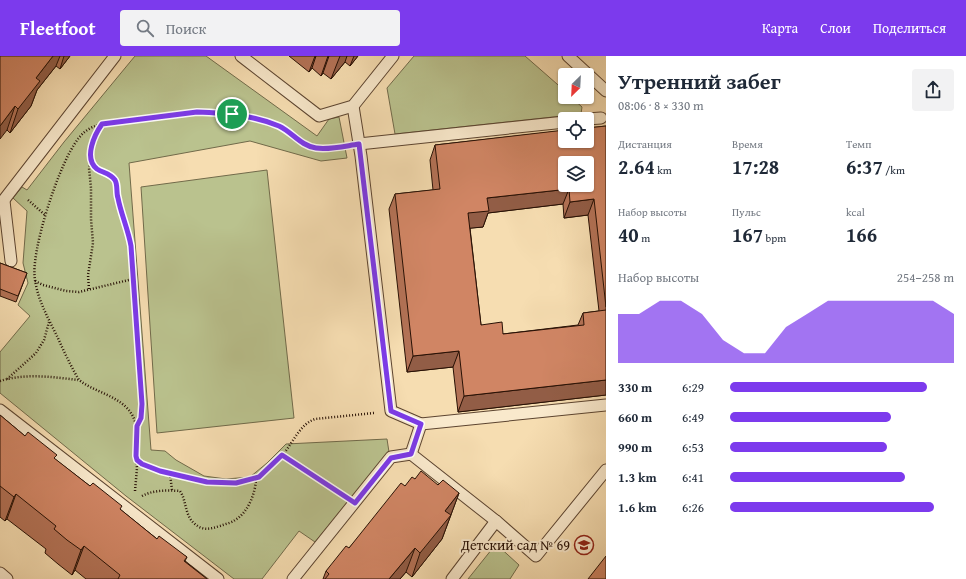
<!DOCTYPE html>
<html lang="ru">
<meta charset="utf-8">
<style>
:root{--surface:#fff;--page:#f2f2f3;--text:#1f2937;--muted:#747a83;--accent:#7c3aed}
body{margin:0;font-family:"Gentium Book Plus",serif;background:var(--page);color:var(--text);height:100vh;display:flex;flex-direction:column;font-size:15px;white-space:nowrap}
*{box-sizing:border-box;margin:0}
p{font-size:13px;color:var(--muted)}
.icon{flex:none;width:22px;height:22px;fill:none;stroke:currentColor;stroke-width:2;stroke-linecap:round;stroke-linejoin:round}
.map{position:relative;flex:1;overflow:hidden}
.sheet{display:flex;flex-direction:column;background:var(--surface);width:360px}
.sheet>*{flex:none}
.needle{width:26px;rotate:204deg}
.fabs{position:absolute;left:558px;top:12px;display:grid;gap:8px}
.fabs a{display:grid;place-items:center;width:36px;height:36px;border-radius:4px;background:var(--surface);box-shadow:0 1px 3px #0004;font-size:20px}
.pin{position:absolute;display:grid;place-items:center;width:34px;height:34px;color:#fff;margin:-17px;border:2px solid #fff;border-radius:50%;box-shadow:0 1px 4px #0007}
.round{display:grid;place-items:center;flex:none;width:42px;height:42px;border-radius:4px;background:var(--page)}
.summary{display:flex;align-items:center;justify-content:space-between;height:68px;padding:0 12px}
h1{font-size:22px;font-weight:800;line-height:30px}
.stats{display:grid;grid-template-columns:repeat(3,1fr);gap:6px;height:68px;padding:4px 12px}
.stats div{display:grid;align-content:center}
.stats b{font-size:20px;font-weight:800}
.stats small{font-size:11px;font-weight:400}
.stats p{font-size:11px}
.chart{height:112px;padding:8px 12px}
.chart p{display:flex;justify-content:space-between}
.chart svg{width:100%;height:72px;margin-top:4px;fill:var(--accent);opacity:.7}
ul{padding:0 12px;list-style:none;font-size:13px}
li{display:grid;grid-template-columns:64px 48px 1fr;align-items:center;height:30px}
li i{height:10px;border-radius:5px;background:var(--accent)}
header{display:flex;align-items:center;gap:24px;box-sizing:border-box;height:56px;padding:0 20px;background:var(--accent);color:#fff}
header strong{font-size:19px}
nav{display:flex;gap:22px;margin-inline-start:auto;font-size:14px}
.search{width:280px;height:36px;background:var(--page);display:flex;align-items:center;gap:10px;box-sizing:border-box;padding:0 14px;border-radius:4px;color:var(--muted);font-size:15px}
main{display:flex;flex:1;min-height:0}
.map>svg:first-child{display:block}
.green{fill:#bac28e;stroke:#716a4a}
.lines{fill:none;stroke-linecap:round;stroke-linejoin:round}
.service-casing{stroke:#5c4430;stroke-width:13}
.path{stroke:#281105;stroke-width:2.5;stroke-dasharray:1 2;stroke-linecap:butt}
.service{stroke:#f9e9cc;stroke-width:11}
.wall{fill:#b37256;stroke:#281105;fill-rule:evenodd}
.shaded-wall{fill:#925d46;stroke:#281105}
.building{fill:#d08564;stroke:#281105;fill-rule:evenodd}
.route-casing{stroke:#fff;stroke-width:8}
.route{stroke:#7c3aed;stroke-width:5}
.labels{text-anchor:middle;stroke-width:4;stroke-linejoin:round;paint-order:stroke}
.poi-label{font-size:14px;fill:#281105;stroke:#f9e9cc;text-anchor:end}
</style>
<header>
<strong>Fleetfoot</strong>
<div class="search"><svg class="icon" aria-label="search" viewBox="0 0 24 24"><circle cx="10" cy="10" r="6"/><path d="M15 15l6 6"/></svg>Поиск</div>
<nav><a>Карта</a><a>Слои</a><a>Поделиться</a></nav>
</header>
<main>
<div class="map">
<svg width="606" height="523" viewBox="0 0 606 523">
<rect width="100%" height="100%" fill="#f6ddb1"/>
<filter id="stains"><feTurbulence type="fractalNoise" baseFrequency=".005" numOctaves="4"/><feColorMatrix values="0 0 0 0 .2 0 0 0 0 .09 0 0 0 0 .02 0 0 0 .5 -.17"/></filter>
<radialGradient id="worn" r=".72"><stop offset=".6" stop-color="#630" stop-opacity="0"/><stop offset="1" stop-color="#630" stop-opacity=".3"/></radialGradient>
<g class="green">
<path d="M135 0H206L317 80 329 63 339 61 347 102 321 105 250 85 129 107 151 394 165 395 176 404 204 420 226 423 250 421 267 407 286 388 387 383 389 396 315 486 299 475 262 523H234L126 440 0 337V296L30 260 18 249 28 227 23 207 27 155 13 142 22 131 27 134 64 86Z"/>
<path d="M414 0H525L565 35V41H571L582 51 581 58 395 78 387 32Z"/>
<path d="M267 114 294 362 157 377 141 131Z"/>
<path d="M496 488 519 509 510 523H468Z"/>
</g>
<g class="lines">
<g class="service-casing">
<g id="service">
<path d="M241 0 319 60 353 50 393 0"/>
<path d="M568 0 606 35"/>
<path d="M353 50 361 100 391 355 421 368 606 349"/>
<path d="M587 63 601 62"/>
<path d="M359 88 565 66"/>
<path d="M4 145 11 205"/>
<path d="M0 149 115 0"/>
<path d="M0 354 218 523"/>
<path d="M411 398 421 368"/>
<path d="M0 517 7 523"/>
<path d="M293 523 391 401 411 398 496 465"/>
<path d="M452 523 496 465 536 500 606 414"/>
</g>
</g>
<g class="path">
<path d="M102 68C94 79 84 103 97 113 103 117 111 117 115 124 118 129 116 137 118 142 121 158 128 173 131 190L141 348V362L137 370"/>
<path d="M341 90 315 92 304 88 280 71 247 61 232 58 197 56 102 68C89 71 81 77 74 89 58 113 30 196 35 224 38 244 47 260 56 278 63 293 70 309 79 324 93 335 112 338 126 351 138 363 137 375 136 390 136 394 135 399 137 402 145 419 217 428 235 427 242 427 253 424 259 421 261 420 263 417 266 415 272 409 279 403 285 396 294 384 301 368 315 363L374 357"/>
<path d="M28 144 45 159"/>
<path d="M35 225 43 229 66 235 79 236 133 223"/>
<path d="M89 233 88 219 93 187 91 163V132L89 112 91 104"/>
<path d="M7 323 36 297 44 284 49 266"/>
<path d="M0 325C25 317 53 321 78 324"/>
<path d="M282 399 339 437"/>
<path d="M170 418 172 434"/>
<path d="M135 435 137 412 136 402"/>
<path d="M142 440C153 434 167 434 180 435 187 445 184 459 195 468 203 475 210 473 220 470 225 468 231 467 235 464 248 457 256 436 256 422"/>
</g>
<use href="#service" class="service"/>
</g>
<g class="wall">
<path d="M0 0H70L60 13 56 10 37 34 31 50 10 77 7 74Z"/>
<path d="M289 0H358L350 10 345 6 331 23 323 17 321 20 312 12 309 16Z"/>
<path d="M606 70V339L458 356 453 311 407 316 389 153 395 138 433 134 430 104 435 89ZM563 148 564 162 588 159 599 255 583 257 578 269 503 278 481 269 470 172 483 171 488 157Z"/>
<path d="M0 207 27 217 16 246 0 240Z"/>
<path d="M0 359 25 380 121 454 157 483 187 501 185 505 207 523H86L75 514 72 519 58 508 45 497 46 493 7 463 5 465 0 461Z"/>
<path d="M415 423 438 429 459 437 442 483 412 521 406 516 400 523H323L326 515 349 492 405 430Z"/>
</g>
<g class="shaded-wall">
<path d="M53 0H60L56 10 37 34 31 50 10 77 18 53 36 22Z"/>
<path d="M64 0H70L60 13Z"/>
<path d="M315 0H316L312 12 309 16Z"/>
<path d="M328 0H329L323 17 321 20Z"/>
<path d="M340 0H347L345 6 331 23Z"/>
<path d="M354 0H358L350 10Z"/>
<path d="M15 50 7 74 0 83V70Z"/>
<path d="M569 133 563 148 488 157 483 171 462 173 468 157 487 142Z"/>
<path d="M594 143 588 159 564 162 570 146Z"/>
<path d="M459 295 453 311 407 316 413 300Z"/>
<path d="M606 324V339L458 356 464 340Z"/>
<path d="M459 437 442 483 412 521 420 497 445 455Z"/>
<path d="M16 438 7 463 5 465 14 441Z"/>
<path d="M84 490 75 514 72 519 81 494Z"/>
<path d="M415 492 406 516 400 523H389Z"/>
</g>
<g class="building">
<path d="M0 0H53L36 22 40 25 18 53 15 50 0 70Z"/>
<path d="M606 70V251L594 143 570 146 569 133 487 142 489 155 468 157 481 269 502 266 503 278 584 269 583 257 606 254V324L464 340 459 295 413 300 395 138 440 133 435 89 565 74V85H587V72ZM565 107H587V129H565Z"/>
<path d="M0 207 27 217 18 240 0 233Z"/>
<path d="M0 359 25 380 28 376 57 399 54 402 90 430 93 427 122 450 120 453 157 483 159 480 187 501 184 505 207 523H118L120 519 84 490 81 494 67 484 54 473 56 470 16 438 14 441 0 430Z"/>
<path d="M421 415 438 429 443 424 459 437 445 455 451 459 420 497 415 492 389 523H325L329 518 326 515 346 490 349 492 401 427 405 430 412 421 415 423Z"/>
<path d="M606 500V523H588Z"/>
</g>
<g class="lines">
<g class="route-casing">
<path id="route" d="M197 56C224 57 253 59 279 70 292 76 301 90 316 92 330 94 345 90 359 88L391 355 421 368 411 398 391 402 355 447 282 399 259 421 236 427 207 426 160 415 142 408 137 404 136 400 137 370 141 362 142 348 131 190C128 173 121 158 118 142 116 137 118 129 115 124 110 117 103 117 97 113 83 102 95 78 102 68Z"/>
</g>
<use href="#route" class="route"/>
</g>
<defs>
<g id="school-ring" transform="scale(1)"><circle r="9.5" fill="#f9e9cc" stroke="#8f2418" stroke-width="1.5"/><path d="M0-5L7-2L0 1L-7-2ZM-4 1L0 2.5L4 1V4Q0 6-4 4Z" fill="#8f2418"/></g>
</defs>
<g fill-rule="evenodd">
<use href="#school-ring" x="584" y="489"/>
</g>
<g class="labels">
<g class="poi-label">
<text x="570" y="494">Детский сад № 69</text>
</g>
</g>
<rect width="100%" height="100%" filter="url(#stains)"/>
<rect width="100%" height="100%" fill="url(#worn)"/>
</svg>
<div class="fabs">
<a><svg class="needle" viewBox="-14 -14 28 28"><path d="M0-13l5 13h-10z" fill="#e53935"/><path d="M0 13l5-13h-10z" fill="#747a83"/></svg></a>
<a><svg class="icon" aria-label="locate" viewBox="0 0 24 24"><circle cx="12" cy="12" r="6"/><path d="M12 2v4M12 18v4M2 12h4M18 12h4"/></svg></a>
<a><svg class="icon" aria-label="layers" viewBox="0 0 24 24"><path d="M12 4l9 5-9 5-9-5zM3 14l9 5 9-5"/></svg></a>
</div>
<div class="pin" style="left:232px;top:58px;background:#1e9e55"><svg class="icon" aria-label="arrive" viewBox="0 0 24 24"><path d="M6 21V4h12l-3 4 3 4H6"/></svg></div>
</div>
<section class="sheet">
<div class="summary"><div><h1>Утренний забег</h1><p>08:06 · 8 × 330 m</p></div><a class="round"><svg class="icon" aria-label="share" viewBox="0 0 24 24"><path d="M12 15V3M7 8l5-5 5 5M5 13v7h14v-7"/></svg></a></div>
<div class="stats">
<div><p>Дистанция</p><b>2.64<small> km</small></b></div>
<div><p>Время</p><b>17:28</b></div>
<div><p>Темп</p><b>6:37<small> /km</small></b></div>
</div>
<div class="stats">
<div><p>Набор высоты</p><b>40<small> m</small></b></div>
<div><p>Пульс</p><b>167<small> bpm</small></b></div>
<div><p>kcal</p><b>166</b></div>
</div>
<div class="chart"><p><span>Набор высоты</span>254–258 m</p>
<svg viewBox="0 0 160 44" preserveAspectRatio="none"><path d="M0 44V14L10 14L20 6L30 6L40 14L50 30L60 38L70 38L80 22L90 14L100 6L110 6L120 6L130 6L140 6L150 6L160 14V44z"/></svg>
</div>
<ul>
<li><b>330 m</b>6:29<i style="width:88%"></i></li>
<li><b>660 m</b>6:49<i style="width:72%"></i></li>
<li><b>990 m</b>6:53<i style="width:70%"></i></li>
<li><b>1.3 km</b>6:41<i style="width:78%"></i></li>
<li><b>1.6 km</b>6:26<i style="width:91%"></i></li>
</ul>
</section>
</main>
